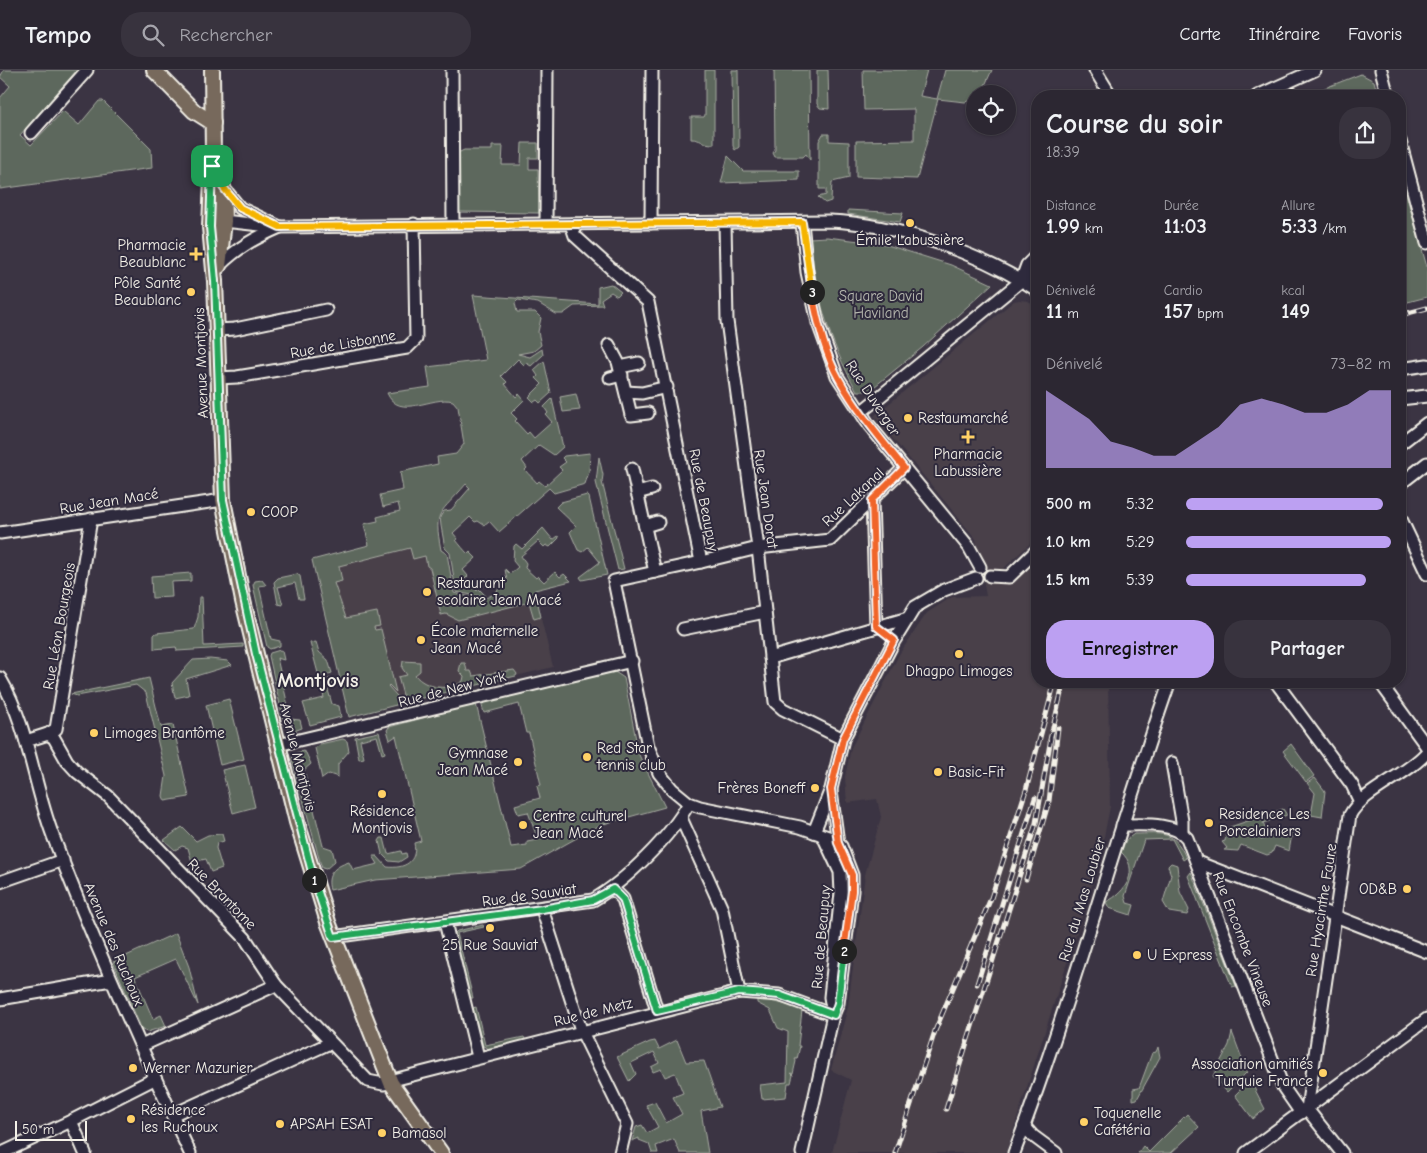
<!DOCTYPE html>
<html lang="fr">
<meta charset="utf-8">
<style>
:root{--surface:#2c2732;--page:#38333e;--text:#f1f3f6;--muted:#a6a5ac;--line:#48444d;--accent:#bca0f2}
body{margin:0;font-family:"Comic Neue",sans-serif;background:var(--page);color:var(--text);height:100vh;display:flex;flex-direction:column;font-size:19px;white-space:nowrap}
*{box-sizing:border-box;margin:0}
p{font-size:16px;color:var(--muted)}
.icon{flex:none;width:28px;height:28px;fill:none;stroke:currentColor;stroke-width:2;stroke-linecap:round;stroke-linejoin:round}
.map{position:relative;flex:1;overflow:hidden}
.details{position:absolute;left:1031px;top:20px;width:375px;height:598px;display:flex;flex-direction:column;background:var(--surface);border-radius:20px;box-shadow:0 1px 4px #0004,0 0 0 1px var(--line)}
.details>*{flex:none}
.buttons{position:absolute;left:966px;top:15px;display:grid;gap:10px}
.buttons a{display:grid;place-items:center;width:50px;height:50px;border-radius:50%;background:var(--surface);box-shadow:0 1px 4px #0004,0 0 0 1px var(--line);font-size:25px}
.scale{position:absolute;left:15px;bottom:12px;width:72px;box-sizing:border-box;padding-left:5px;border:2px solid #f4f1e8;border-top:0;font-size:14px;line-height:18px;white-space:nowrap;color:#f4f1e8;-webkit-text-stroke:4px #2f2a3d;paint-order:stroke}
.pin{position:absolute;display:grid;place-items:center;width:42px;height:42px;color:#fff;margin:-21px;border-radius:10px;box-shadow:0 2px 8px #0006}
.km{position:absolute;width:25px;height:25px;margin:-12px;border-radius:50%;background:#222;color:#fff;font-size:14px;line-height:25px;text-align:center}
.round{display:grid;place-items:center;flex:none;width:52px;height:52px;border-radius:20px;background:var(--page)}
.overview{display:flex;align-items:center;justify-content:space-between;height:85px;padding:0 15px}
h1{font-size:28px;font-weight:700;line-height:38px}
.metrics{display:grid;grid-template-columns:repeat(3,1fr);gap:8px;height:85px;padding:5px 15px}
.metrics div{display:grid;align-content:center}
.metrics b{font-size:21px;font-weight:700}
.metrics small{font-size:14px;font-weight:400}
.metrics p{font-size:14px}
.chart{height:140px;padding:10px 15px}
.chart p{display:flex;justify-content:space-between}
.chart svg{width:100%;height:90px;margin-top:5px;fill:var(--accent);opacity:.7}
.cta{display:flex;gap:10px;margin-top:auto;padding:10px 15px}
.cta a{flex:1;height:58px;border-radius:20px;background:var(--accent);color:#111;font-size:20px;font-weight:700;line-height:58px;text-align:center}
.cta a+a{background:var(--page);color:var(--text)}
ul{padding:0 15px;list-style:none;font-size:16px}
li{display:grid;grid-template-columns:80px 60px 1fr;align-items:center;height:38px}
li i{height:12px;border-radius:6px;background:var(--accent)}
header{display:flex;align-items:center;gap:30px;box-sizing:border-box;height:70px;padding:0 25px;background:var(--surface);border-bottom:1px solid var(--line)}
header strong{font-size:24px}
nav{display:flex;gap:28px;margin-inline-start:auto;font-size:18px}
.search{width:350px;height:45px;background:var(--page);display:flex;align-items:center;gap:12px;box-sizing:border-box;padding:0 18px;border-radius:20px;color:var(--muted);font-size:19px}
.map>svg:first-child{display:block}
.built{fill:#49404a}
.green{fill:#5d685d;stroke:#a8aca2}
.lines{fill:none;stroke-linecap:round;stroke-linejoin:round}
.minor-casing{stroke:#f4f1e8;stroke-width:15}
.major-casing{stroke:#f4f1e8;stroke-width:18}
.minor{stroke:#2f2a3d;stroke-width:11}
.major{stroke:#77695c;stroke-width:14}
.rail-casing{stroke:#f4f1e8;stroke-width:5}
.rail{stroke:#2f2a3d;stroke-width:3;stroke-dasharray:9;stroke-linecap:butt}
.split-1-casing{stroke:#fff;stroke-width:10}
.split-2-casing{stroke:#fff;stroke-width:10}
.split-3-casing{stroke:#fff;stroke-width:10}
.split-4-casing{stroke:#fff;stroke-width:10}
.split-1{stroke:#22a559;stroke-width:6}
.split-2{stroke:#22a559;stroke-width:6}
.split-3{stroke:#f0652b;stroke-width:6}
.split-4{stroke:#f5b400;stroke-width:6}
.poi-dot{fill:#ffd166;stroke:#2f2a3d;stroke-width:2}
.labels{text-anchor:middle;stroke-width:4;stroke-linejoin:round;paint-order:stroke}
.poi-label{font-size:15px;fill:#f4f1e8;stroke:#2f2a3d;text-anchor:start}
.park-label{font-size:15px;fill:#b8bab0;stroke:#2f2a3d}
.street-label{font-size:15px;fill:#f4f1e8;stroke:#2f2a3d}
.district-label{font-size:20px;font-weight:bold;fill:#f4f1e8;stroke:#2f2a3d}
</style>
<header>
<strong>Tempo</strong>
<div class="search"><svg class="icon" aria-label="search" viewBox="0 0 24 24"><circle cx="10" cy="10" r="6"/><path d="M15 15l6 6"/></svg>Rechercher</div>
<nav><a>Carte</a><a>Itinéraire</a><a>Favoris</a></nav>
</header>
<div class="map">
<svg width="1427" height="1083" viewBox="0 0 1427 1083">
<rect width="100%" height="100%" fill="#3b3443"/>
<filter id="ink" filterUnits="userSpaceOnUse"><feTurbulence type="fractalNoise" baseFrequency=".02" numOctaves="2"/><feDisplacementMap in="SourceGraphic" scale="10" xChannelSelector="R" yChannelSelector="G"/><feConvolveMatrix kernelMatrix="1 2 1 2 8 2 1 2 1" color-interpolation-filters="sRGB"/></filter>
<g filter="url(#ink)">
<g class="built">
<path d="M1019 230 1028 231 1038 237 1037 467 1002 500 1010 515 1037 489 1038 611H1108L1110 737 1098 796 1006 1083H832L851 1010 831 1000 848 937 865 805 881 747 877 729 847 733 845 707 851 678 900 583 927 543 952 527 986 526 976 469 874 346 1014 231Z"/>
<path d="M437 457 450 522 480 529 534 520 553 597 349 647 312 490Z"/>
</g>
<g class="green">
<path d="M4 0H77L20 65 31 75 63 41 79 55 99 31H103L151 79 152 98 0 119V28L10 16 0 7Z"/>
<path d="M705 0H714V74C702 74 701 69 691 69V47H704L705 45Z"/>
<path d="M732 0H738L739 77 735 80 733 76Z"/>
<path d="M774 0H809L810 90 806 84 803 87H775L773 83 775 80Z"/>
<path d="M817 0H828L829 39 820 38 817 34Z"/>
<path d="M863 0H927L920 26 937 29 945 0H992L981 24H975V29L965 32 938 29 917 109 856 107V71L914 70V39L864 40Z"/>
<path d="M1361 4 1374 11 1378 26H1304Z"/>
<path d="M823 64H829V71L849 72V108L832 112 831 131 825 133 818 127 826 125V119H819V71Z"/>
<path d="M522 73H538V88H529V99H538L539 143 458 142V83L464 80H492V76H503L502 95H521Z"/>
<path d="M728 86 743 101H799V110L721 113Z"/>
<path d="M1400 103 1427 197V227L1400 234Z"/>
<path d="M848 140 903 143 900 152 848 144Z"/>
<path d="M827 167 884 174 951 195 992 214 923 277 869 321H857C827 268 817 226 809 168Z"/>
<path d="M611 214 621 222 617 226 611 222 601 229 603 235 574 236 563 244H556L538 233 518 230 515 233 517 242H535L541 248 538 262 541 275 534 281 518 284 530 287 542 279 543 285 531 296 526 293 524 295 518 289 501 306 507 312 505 314C508 318 512 322 516 327L519 324 524 330 511 343 517 349 515 351 527 364 529 362 534 368 552 352 546 345 548 343 544 337 552 329 563 377 554 385 539 375 522 391 527 398 525 400C529 405 533 408 537 413L539 411 545 416 562 400 559 397 566 392 562 388 564 386 590 383 589 402 585 414 554 423 549 418 499 462 489 451 484 455 478 451 475 452 470 447 453 463 458 469 456 470C460 475 464 480 468 484L470 482 476 488 463 500 468 506 465 509 477 521 479 519 485 525 483 527 456 522 450 483 445 478 441 456 440 447 444 441 451 440 470 418 466 414C440 445 433 439 441 480L447 484 454 523C484 530 485 534 507 511L505 499 510 504 518 497 513 491 514 476 516 474 522 479 543 458 553 470 558 466 559 468 550 477 546 475 544 477 538 471 521 486 526 493 525 498 536 508 538 506 544 512 555 502 560 507 564 504 571 511 535 520 541 547 534 549 529 532 458 550 446 544 441 545 430 498 427 496 425 486 413 489 410 478 339 496 342 511 334 513 346 548 377 542 380 556 374 557 375 560 381 559 396 622 389 615 388 616 397 626 400 634 349 647 312 490 369 475 364 454 378 451 377 447 400 441 398 433 383 437 380 425 403 420 400 402 438 394 437 387 456 384 464 374 458 337 453 331C432 325 399 351 387 323L430 317 427 297 486 290 473 225 598 234V217Z"/>
<path d="M544 291 551 323 540 333 537 330 534 332 529 327 542 314 536 308 538 306 534 300Z"/>
<path d="M576 324 580 340 563 342 560 327Z"/>
<path d="M599 387 603 405 602 412 624 499 618 500 596 412Z"/>
<path d="M587 425 589 427 607 505 582 510 580 507 600 492 588 477 582 482 578 480 570 462 576 456 556 437 561 432Z"/>
<path d="M191 503V511L171 512 172 527 152 528 151 506Z"/>
<path d="M297 504 300 506 304 529H299L295 513 278 517 283 535 278 534 274 512 278 508Z"/>
<path d="M262 510 266 515 259 516 271 569 280 571V576L270 579 267 577 253 515 255 511Z"/>
<path d="M199 527H202L204 576 243 574V577L177 581 176 577 154 579V565L156 563 194 559 198 547Z"/>
<path d="M316 572 319 582 328 590 332 603 319 607 310 573Z"/>
<path d="M280 580 282 581 284 590 277 588 291 649 300 650 302 658 294 661 285 657 269 586 270 583Z"/>
<path d="M210 589 228 591 232 595 186 609 189 625 175 628 172 613 193 590Z"/>
<path d="M403 591 420 592V601L415 605C425 618 450 622 463 611L464 606 459 601 461 593H465L467 601H471L473 606 514 600 517 604 516 606 405 632 398 607 407 605 402 598Z"/>
<path d="M612 600 624 608 639 685 665 737 600 755 521 799 375 810 330 820C326 805 333 797 349 792L353 800 378 794 373 786H377L387 797C404 799 418 792 414 773L421 771 396 666 390 670 387 660 389 657 476 634 511 777 527 775V772L538 770 528 742 518 744 515 735 540 728 537 716 541 715 529 663H526L519 634 484 643 481 632Z"/>
<path d="M149 608 161 657 173 655 189 727 165 731 163 726 166 706 146 623 136 615 77 626 71 624Z"/>
<path d="M333 608V616L326 613 332 634 339 636 341 647 310 655 303 633 324 628 320 611Z"/>
<path d="M229 629 244 689 220 695 206 635Z"/>
<path d="M379 662 385 683 382 684 377 666 360 670 364 688 359 689 355 667Z"/>
<path d="M343 669 347 671 349 681 338 694V707L329 704 322 709 315 678 320 674Z"/>
<path d="M1291 674 1314 706 1306 712 1283 681Z"/>
<path d="M303 681 306 683 311 694 304 700 323 776 332 779 335 791 326 799 322 798 320 792 292 689 294 684Z"/>
<path d="M245 695 255 737 233 743 222 700Z"/>
<path d="M1315 708 1325 721 1322 747 1311 745 1315 723 1307 713Z"/>
<path d="M1283 739 1287 745 1263 753 1266 761 1259 764 1261 770 1293 759 1289 781 1275 776 1272 783 1267 785 1241 775 1238 781 1224 780 1227 778 1222 772 1225 771 1227 758Z"/>
<path d="M182 757 196 771 208 765 222 764 224 771 217 773 216 778 222 798 211 802 206 789 192 792 188 778 182 776 175 780 164 770Z"/>
<path d="M1134 764C1162 764 1174 759 1186 788L1183 790 1172 769 1144 770 1125 826 1127 833 1134 835 1131 845 1109 838 1106 832C1127 822 1140 799 1121 782L1126 770Z"/>
<path d="M381 768H384L388 784 401 781 402 784 406 783 407 787 399 792 389 791 382 784 379 771Z"/>
<path d="M1171 793 1177 795 1180 822 1189 840 1187 845 1169 842 1163 832 1171 805 1168 796Z"/>
<path d="M1191 802 1236 916 1232 917 1188 806Z"/>
<path d="M483 855 484 857 457 863 473 928H470L454 864 457 861Z"/>
<path d="M176 863 189 897 198 935 176 889 135 907 153 949 161 945 166 956 147 962 142 960 113 892Z"/>
<path d="M757 928 784 934 802 940 798 976H800L797 989H795L796 991 793 1004 791 1003 793 1005 791 1013H788L786 1027 762 1029 760 1015 787 1012 788 962 778 958 770 940 757 933Z"/>
<path d="M476 937 485 975 524 967 526 971 489 979 483 976 473 938Z"/>
<path d="M1232 962 1247 1002 1227 1022 1213 1006 1229 975Z"/>
<path d="M677 970 686 992 704 991 720 1037 701 1041 708 1083H680L674 1069 656 1076 658 1083H652L649 1074 639 1070V1068L632 1071 636 1057 642 1055 647 1063 658 1057 646 1035 655 1032 666 1053 682 1044 673 1027 683 1023 675 1003 665 1007 661 999 653 1002 651 997 659 993 654 982 631 993 636 1004 629 1011 617 987 650 972 655 971 659 979Z"/>
<path d="M1158 977 1160 987 1137 1029 1133 1030V1019L1139 1018 1152 983 1156 982Z"/>
<path d="M1250 1010 1265 1039 1253 1049 1235 1025Z"/>
<path d="M1187 1044 1199 1057 1171 1083H1138L1143 1076 1149 1082Z"/>
</g>
<g class="lines">
<g class="minor-casing">
<g id="minor">
<path d="M452 0 453 154"/>
<path d="M1095 0 1111 26"/>
<path d="M1381 0 1388 26"/>
<path d="M1257 26 1315 0"/>
<path d="M31 63 87 0"/>
<path d="M1400 71 1427 173"/>
<path d="M223 117 240 138 280 157 830 151C897 154 982 184 1038 221"/>
<path d="M802 152 807 202 818 253 837 306 869 355 969 477 980 497"/>
<path d="M546 153 547 0"/>
<path d="M651 153 652 0"/>
<path d="M725 153 727 251 758 478 775 632 783 639 843 669"/>
<path d="M218 154 224 151 269 156"/>
<path d="M571 154 575 166 648 232 701 492 614 511 648 676 659 703 672 719 689 733 700 737 800 757 831 768 841 776 852 805V821L838 933 833 945 802 1083"/>
<path d="M219 196C238 177 257 167 280 157"/>
<path d="M1021 211 1027 195 1038 184"/>
<path d="M217 260 235 259 326 240"/>
<path d="M609 275 618 292 631 345 648 343"/>
<path d="M620 297 639 293"/>
<path d="M1400 299 1427 295"/>
<path d="M218 308 237 307 407 278 416 269 414 154"/>
<path d="M610 308 622 305"/>
<path d="M626 322 642 323 667 317"/>
<path d="M1400 329 1427 326"/>
<path d="M861 342 1021 211 1038 202"/>
<path d="M1400 374 1427 353"/>
<path d="M632 399 655 502"/>
<path d="M1400 414 1427 393"/>
<path d="M637 423 652 419"/>
<path d="M872 430 876 556"/>
<path d="M1400 447 1427 504"/>
<path d="M645 456 658 452"/>
<path d="M0 463 223 430"/>
<path d="M701 492 758 478 830 470 904 398"/>
<path d="M990 506 1009 507 1038 479"/>
<path d="M683 559 765 542"/>
<path d="M770 588 908 548"/>
<path d="M0 608C29 657 33 714 53 766 94 874 141 979 190 1083"/>
<path d="M1275 611 1352 715 1360 732"/>
<path d="M1379 611 1427 677"/>
<path d="M48 664 54 668 67 691 77 702 108 726 245 868 276 915 368 1011 383 1014 391 1013 397 1009 739 922 779 925 833 945"/>
<path d="M26 671 48 664 56 659 91 449"/>
<path d="M278 675 632 591"/>
<path d="M1172 693 1182 751V762"/>
<path d="M831 721 838 773"/>
<path d="M681 748 722 839 739 922"/>
<path d="M1122 755C1142 755 1174 752 1187 768L1283 1017 1301 1043"/>
<path d="M814 762 831 719 843 669 894 571 915 537 944 520 976 508"/>
<path d="M823 766 840 802 841 823 830 927 833 944"/>
<path d="M1197 792 1427 882"/>
<path d="M0 812 63 790"/>
<path d="M613 819 623 829 657 941"/>
<path d="M542 839 581 960 627 1054 620 1083"/>
<path d="M445 852 478 987"/>
<path d="M333 867 593 830C626 811 671 766 689 733"/>
<path d="M0 929 111 910"/>
<path d="M141 976 276 915"/>
<path d="M172 1045 330 973"/>
<path d="M71 1051 85 1083"/>
<path d="M1024 1056 1033 1066 1056 1083"/>
<path d="M2 1083 71 1051 154 1009"/>
<path d="M1014 1083C1073 928 1115 767 1170 611"/>
<path d="M1246 1083 1427 949"/>
<path d="M1342 1083 1307 1039 1350 745C1362 721 1408 705 1427 682"/>
</g>
</g>
<g class="major-casing">
<g id="major">
<path d="M154 0 194 41 213 53"/>
<path d="M212 0 213 83 223 117 224 151 219 196"/>
<path d="M213 83 210 157 215 211 223 430 243 531 297 752 328 852 391 1013 441 1083"/>
</g>
</g>
<use href="#minor" class="minor"/>
<use href="#major" class="major"/>
<g class="rail-casing">
<g id="rail">
<path d="M1400 245 1427 238"/>
<path d="M1050 670 1064 611"/>
<path d="M1026 809 1049 731 1058 658"/>
<path d="M977 914 1035 728"/>
<path d="M946 1039 1036 753 1052 662"/>
<path d="M895 1083 935 961 991 828 1026 720 1055 611"/>
</g>
</g>
<use href="#rail" class="rail"/>
</g>
</g>
<g class="lines" filter="url(#ink)">
<g class="split-1-casing">
<path id="split-1" d="M212 96 210 157 215 211 223 430 256 584 314 810"/>
</g>
<g class="split-2-casing">
<path id="split-2" d="M314 810 333 867 542 839 593 830 613 819 623 829 657 941 739 922 779 925 834 945 838 933 844 881"/>
</g>
<g class="split-3-casing">
<path id="split-3" d="M812 222C817 250 824 282 838 307 856 340 881 369 904 398L872 430 876 556 894 570 843 669 831 719 838 773 852 805V821L844 881"/>
</g>
<g class="split-4-casing">
<path id="split-4" d="M212 96 213 83 223 117 240 138 280 157 802 152 812 222"/>
</g>
<use href="#split-1" class="split-1"/>
<use href="#split-2" class="split-2"/>
<use href="#split-3" class="split-3"/>
<use href="#split-4" class="split-4"/>
</g>
<g class="poi-dot">
<circle cx="910" cy="153" r="5"/>
<path d="M193.5 176.5h5v5h5v5h-5v5h-5v-5h-5v-5h5z"/>
<circle cx="191" cy="222" r="5"/>
<circle cx="908" cy="348" r="5"/>
<path d="M965.5 359.5h5v5h5v5h-5v5h-5v-5h-5v-5h5z"/>
<circle cx="251" cy="442" r="5"/>
<circle cx="427" cy="522" r="5"/>
<circle cx="421" cy="570" r="5"/>
<circle cx="959" cy="584" r="5"/>
<circle cx="94" cy="663" r="5"/>
<circle cx="587" cy="687" r="5"/>
<circle cx="518" cy="692" r="5"/>
<circle cx="938" cy="702" r="5"/>
<circle cx="815" cy="718" r="5"/>
<circle cx="382" cy="724" r="5"/>
<circle cx="1209" cy="753" r="5"/>
<circle cx="523" cy="755" r="5"/>
<circle cx="1407" cy="819" r="5"/>
<circle cx="490" cy="858" r="5"/>
<circle cx="1137" cy="885" r="5"/>
<circle cx="133" cy="998" r="5"/>
<circle cx="1323" cy="1003" r="5"/>
<circle cx="131" cy="1049" r="5"/>
<circle cx="1084" cy="1052" r="5"/>
<circle cx="280" cy="1054" r="5"/>
<circle cx="382" cy="1063" r="5"/>
</g>
<g class="labels">
<g class="poi-label">
<text x="910" y="175" text-anchor="middle">Émile Labussière</text>
<text x="186" y="180" text-anchor="end">Pharmacie<tspan x="186" dy="17">Beaublanc</tspan></text>
<text x="181" y="218" text-anchor="end">Pôle Santé<tspan x="181" dy="17">Beaublanc</tspan></text>
<text x="918" y="353">Restaumarché</text>
<text x="968" y="389" text-anchor="middle">Pharmacie<tspan x="968" dy="17">Labussière</tspan></text>
<text x="261" y="447">COOP</text>
<text x="437" y="518">Restaurant<tspan x="437" dy="17">scolaire Jean Macé</tspan></text>
<text x="431" y="566">École maternelle<tspan x="431" dy="17">Jean Macé</tspan></text>
<text x="959" y="606" text-anchor="middle">Dhagpo Limoges</text>
<text x="104" y="668">Limoges Brantôme</text>
<text x="597" y="683">Red Star<tspan x="597" dy="17">tennis club</tspan></text>
<text x="508" y="688" text-anchor="end">Gymnase<tspan x="508" dy="17">Jean Macé</tspan></text>
<text x="948" y="707">Basic-Fit</text>
<text x="805" y="723" text-anchor="end">Frères Boneff</text>
<text x="382" y="746" text-anchor="middle">Résidence<tspan x="382" dy="17">Montjovis</tspan></text>
<text x="1219" y="749">Residence Les<tspan x="1219" dy="17">Porcelainiers</tspan></text>
<text x="533" y="751">Centre culturel<tspan x="533" dy="17">Jean Macé</tspan></text>
<text x="1397" y="824" text-anchor="end">OD&amp;B</text>
<text x="490" y="880" text-anchor="middle">25 Rue Sauviat</text>
<text x="1147" y="890">U Express</text>
<text x="1313" y="999" text-anchor="end">Association amitiés<tspan x="1313" dy="17">Turquie France</tspan></text>
<text x="143" y="1003">Werner Mazurier</text>
<text x="141" y="1045">Résidence<tspan x="141" dy="17">les Ruchoux</tspan></text>
<text x="1094" y="1048">Toquenelle<tspan x="1094" dy="17">Cafétéria</tspan></text>
<text x="290" y="1059">APSAH ESAT</text>
<text x="392" y="1068">Bamasol</text>
</g>
<g class="park-label">
<text x="881" y="231">Square David<tspan x="881" dy="17">Haviland</tspan></text>
</g>
<g class="street-label">
<text transform="translate(343 274) rotate(-10)" y="5">Rue de Lisbonne</text>
<text transform="translate(201 293) rotate(-92)" y="5">Avenue Montjovis</text>
<text transform="translate(873 328) rotate(57)" y="5">Rue Duverger</text>
<text transform="translate(853 427) rotate(-43)" y="5">Rue Lakanal</text>
<text transform="translate(766 429) rotate(82)" y="5">Rue Jean Dorat</text>
<text transform="translate(704 430) rotate(79)" y="5">Rue de Beaupuy</text>
<text transform="translate(109 431) rotate(-9)" y="5">Rue Jean Macé</text>
<text transform="translate(59 556) rotate(-80)" y="5">Rue Léon Bourgeois</text>
<text transform="translate(452 619) rotate(-14)" y="5">Rue de New York</text>
<text transform="translate(298 687) rotate(76)" y="5">Avenue Montjovis</text>
<text transform="translate(222 824) rotate(46)" y="5">Rue Brantome</text>
<text transform="translate(529 825) rotate(-8)" y="5">Rue de Sauviat</text>
<text transform="translate(1082 829) rotate(-73)" y="5">Rue du Mas Loubier</text>
<text transform="translate(1321 840) rotate(-81)" y="5">Rue Hyacinthe Faure</text>
<text transform="translate(821 867) rotate(-85)" y="5">Rue de Beaupuy</text>
<text transform="translate(1243 869) rotate(69)" y="5">Rue Encombe Vineuse</text>
<text transform="translate(114 874) rotate(67)" y="5">Avenue des Ruchoux</text>
<text transform="translate(593 942) rotate(-14)" y="5">Rue de Metz</text>
</g>
<g class="district-label">
<text x="318" y="617">Montjovis</text>
</g>
</g>
</svg>
<div class="buttons">
<a><svg class="icon" aria-label="locate" viewBox="0 0 24 24"><circle cx="12" cy="12" r="6"/><path d="M12 2v4M12 18v4M2 12h4M18 12h4"/></svg></a>
</div>
<div class="scale">50 m</div>
<div class="pin" style="left:212px;top:96px;background:#1e9e55"><svg class="icon" aria-label="arrive" viewBox="0 0 24 24"><path d="M6 21V4h12l-3 4 3 4H6"/></svg></div>
<b class="km" style="left:314px;top:810px">1</b>
<b class="km" style="left:844px;top:881px">2</b>
<b class="km" style="left:812px;top:222px">3</b>
<section class="details">
<div class="overview"><div><h1>Course du soir</h1><p>18:39</p></div><a class="round"><svg class="icon" aria-label="share" viewBox="0 0 24 24"><path d="M12 15V3M7 8l5-5 5 5M5 13v7h14v-7"/></svg></a></div>
<div class="metrics">
<div><p>Distance</p><b>1.99<small> km</small></b></div>
<div><p>Durée</p><b>11:03</b></div>
<div><p>Allure</p><b>5:33<small> /km</small></b></div>
</div>
<div class="metrics">
<div><p>Dénivelé</p><b>11<small> m</small></b></div>
<div><p>Cardio</p><b>157<small> bpm</small></b></div>
<div><p>kcal</p><b>149</b></div>
</div>
<div class="chart"><p><span>Dénivelé</span>73–82 m</p>
<svg viewBox="0 0 160 44" preserveAspectRatio="none"><path d="M0 44V6L10 13L20 20L30 31L40 34L50 38L60 38L70 31L80 24L90 13L100 10L110 13L120 17L130 17L140 13L150 6L160 6V44z"/></svg>
</div>
<ul>
<li><b>500 m</b>5:32<i style="width:96%"></i></li>
<li><b>1.0 km</b>5:29<i style="width:100%"></i></li>
<li><b>1.5 km</b>5:39<i style="width:88%"></i></li>
</ul>
<div class="cta"><a>Enregistrer</a><a>Partager</a></div>
</section>
</div>
